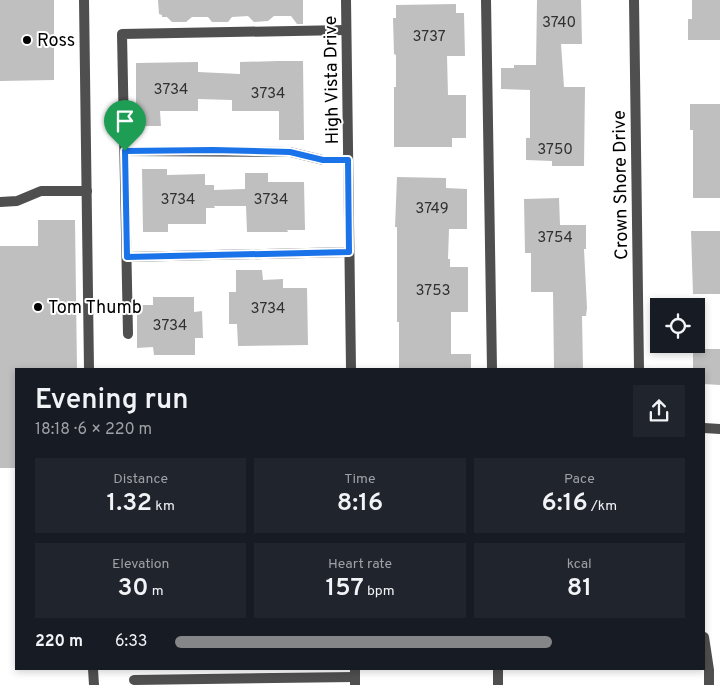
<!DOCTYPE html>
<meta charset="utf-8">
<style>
:root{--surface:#171b24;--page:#20242c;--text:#f1f3f6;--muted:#9ea1a6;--accent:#858687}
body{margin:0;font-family:Overpass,sans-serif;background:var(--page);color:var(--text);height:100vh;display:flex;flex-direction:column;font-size:19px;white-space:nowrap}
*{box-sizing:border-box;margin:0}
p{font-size:16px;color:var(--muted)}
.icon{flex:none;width:28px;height:28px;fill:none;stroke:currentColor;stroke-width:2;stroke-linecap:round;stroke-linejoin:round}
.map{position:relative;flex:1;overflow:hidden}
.side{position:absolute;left:15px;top:368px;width:690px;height:302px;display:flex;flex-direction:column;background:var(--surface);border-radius:0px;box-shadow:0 2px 8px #0003}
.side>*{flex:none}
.controls{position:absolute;left:650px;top:298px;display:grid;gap:10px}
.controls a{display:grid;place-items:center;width:55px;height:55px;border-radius:0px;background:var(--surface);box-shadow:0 2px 8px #0003;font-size:25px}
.pin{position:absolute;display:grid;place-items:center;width:42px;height:42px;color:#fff;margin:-51px -21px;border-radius:50% 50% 50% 0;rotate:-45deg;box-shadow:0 0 5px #0007}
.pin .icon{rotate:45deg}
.round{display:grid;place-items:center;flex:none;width:52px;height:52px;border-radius:0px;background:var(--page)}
.summary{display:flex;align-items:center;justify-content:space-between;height:85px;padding:0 20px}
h1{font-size:28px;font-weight:600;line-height:38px}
.stats{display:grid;grid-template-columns:repeat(3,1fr);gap:8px;height:85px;padding:5px 20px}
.stats div{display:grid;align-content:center;border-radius:0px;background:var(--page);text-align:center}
.stats b{font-size:25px;font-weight:600}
.stats small{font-size:14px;font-weight:400}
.stats p{font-size:14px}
ul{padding:0 20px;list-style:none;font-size:16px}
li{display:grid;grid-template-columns:80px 60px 1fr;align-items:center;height:38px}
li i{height:12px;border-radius:6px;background:var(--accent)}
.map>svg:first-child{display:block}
.building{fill:#bfbfbf}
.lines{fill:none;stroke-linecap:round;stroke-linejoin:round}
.lane{stroke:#4f4f4f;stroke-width:10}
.street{stroke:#4f4f4f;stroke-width:10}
.route-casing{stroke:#fff;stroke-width:10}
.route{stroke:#1a73e8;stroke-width:6}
.poi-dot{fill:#000;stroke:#fff;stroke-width:2}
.labels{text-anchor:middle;stroke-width:4;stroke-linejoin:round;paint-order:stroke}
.number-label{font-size:15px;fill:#303030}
.poi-label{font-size:18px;fill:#000;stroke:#fff;text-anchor:start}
.street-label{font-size:18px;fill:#000;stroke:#fff}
</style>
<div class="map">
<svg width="720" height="685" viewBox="0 0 720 685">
<rect width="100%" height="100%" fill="#fff"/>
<g class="building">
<path d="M0 0H54V80L0 81Z"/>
<path d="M158 0H303V24H297L291 16H274L268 21 254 22 248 16 232 17 228 22H212L208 17H192L186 22H172L167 17H162V15L159 14Z"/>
<path d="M537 0H581L582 44H561L564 87H585L584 166H552V161L526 160V138H530V90L501 89V68H514V65H536Z"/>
<path d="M692 0H720V40H688V19H692Z"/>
<path d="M456 4V13H464L465 56H447L448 95H466V138H452V147H394V87H396V55L394 54 393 18H396V5Z"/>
<path d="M278 61H303L304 140H279V111H232V100L198 99V111H160L161 126H136V63L198 62V72L240 74V62Z"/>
<path d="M690 104H720V198H693V130H690Z"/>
<path d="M142 169H167V175L205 174V185H214V190L245 189V173H268V182H304L305 230H287L288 232H247L246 206H214L215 208H206V224H168V232H143Z"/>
<path d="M397 177 446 178V188L467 189V229H449L448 259H450V267H468V312H451V354H471V369H399V322H397V227H395Z"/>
<path d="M559 198 560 225H586V249H584L587 308 586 316H582L583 369H554L553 292H531V253H525L524 199Z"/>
<path d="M38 220H75L77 369H16V468H0V246H38Z"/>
<path d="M691 231H720V294H693Z"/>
<path d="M236 270H262L263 280 283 279V288H307L308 345 238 346 237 324H229V292H236Z"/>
<path d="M153 297H194V312L202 311 203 338H195V355H154L153 347 137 348V305H153Z"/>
<path d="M693 349H720V385L704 384V369H693Z"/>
</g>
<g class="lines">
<g class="lane">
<path d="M84 0 89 369"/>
<path d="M486 0 492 369"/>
<path d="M125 151 290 152 323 160H348"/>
<path d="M0 202 17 201 41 191H87"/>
<path d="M127 257 349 252"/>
<path d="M128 334 122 34 346 30"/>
<path d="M93 669 94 685"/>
<path d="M498 669V685"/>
<path d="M134 680 355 677"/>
</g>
<g class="street">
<path d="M346 0 351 369"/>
<path d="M634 0 639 369"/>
<path d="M704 428 720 429"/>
<path d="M704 637 709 670V685"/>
<path d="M355 669V685"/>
</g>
</g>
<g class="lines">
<g class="route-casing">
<path id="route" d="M213 150 290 152 323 160H348L349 252 127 257 125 151Z"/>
</g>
<use href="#route" class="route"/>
</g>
<g class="poi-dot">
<circle cx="27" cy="40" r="5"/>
<circle cx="38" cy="307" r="5"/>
</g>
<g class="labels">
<g class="number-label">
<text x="559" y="27">3740</text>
<text x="429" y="41">3737</text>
<text x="171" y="94">3734</text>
<text x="268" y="98">3734</text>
<text x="555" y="154">3750</text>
<text x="178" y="204">3734</text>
<text x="271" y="204">3734</text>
<text x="432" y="213">3749</text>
<text x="555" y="242">3754</text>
<text x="433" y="295">3753</text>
<text x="268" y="313">3734</text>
<text x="170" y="330">3734</text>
</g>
<g class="poi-label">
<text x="37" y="46">Ross</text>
<text x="48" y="313">Tom Thumb</text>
</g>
<g class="street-label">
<text transform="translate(331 80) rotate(-91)" y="6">High Vista Drive</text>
<text transform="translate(620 185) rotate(-91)" y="6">Crown Shore Drive</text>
</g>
</g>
</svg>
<div class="controls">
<a><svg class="icon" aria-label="locate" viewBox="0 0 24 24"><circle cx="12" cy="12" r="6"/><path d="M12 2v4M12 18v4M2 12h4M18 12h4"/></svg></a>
</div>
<div class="pin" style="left:125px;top:151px;background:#1e9e55"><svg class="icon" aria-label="arrive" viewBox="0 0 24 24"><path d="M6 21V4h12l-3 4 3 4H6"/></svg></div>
<section class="side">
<div class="summary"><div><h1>Evening run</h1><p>18:18 · 6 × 220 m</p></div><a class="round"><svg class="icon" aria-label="share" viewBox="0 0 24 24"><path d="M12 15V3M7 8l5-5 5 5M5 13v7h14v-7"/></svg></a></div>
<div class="stats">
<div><p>Distance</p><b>1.32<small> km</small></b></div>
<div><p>Time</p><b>8:16</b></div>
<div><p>Pace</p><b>6:16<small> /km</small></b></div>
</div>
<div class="stats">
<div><p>Elevation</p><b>30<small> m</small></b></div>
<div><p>Heart rate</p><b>157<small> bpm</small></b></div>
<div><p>kcal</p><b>81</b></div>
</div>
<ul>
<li><b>220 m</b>6:33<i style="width:74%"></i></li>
</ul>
</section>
</div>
